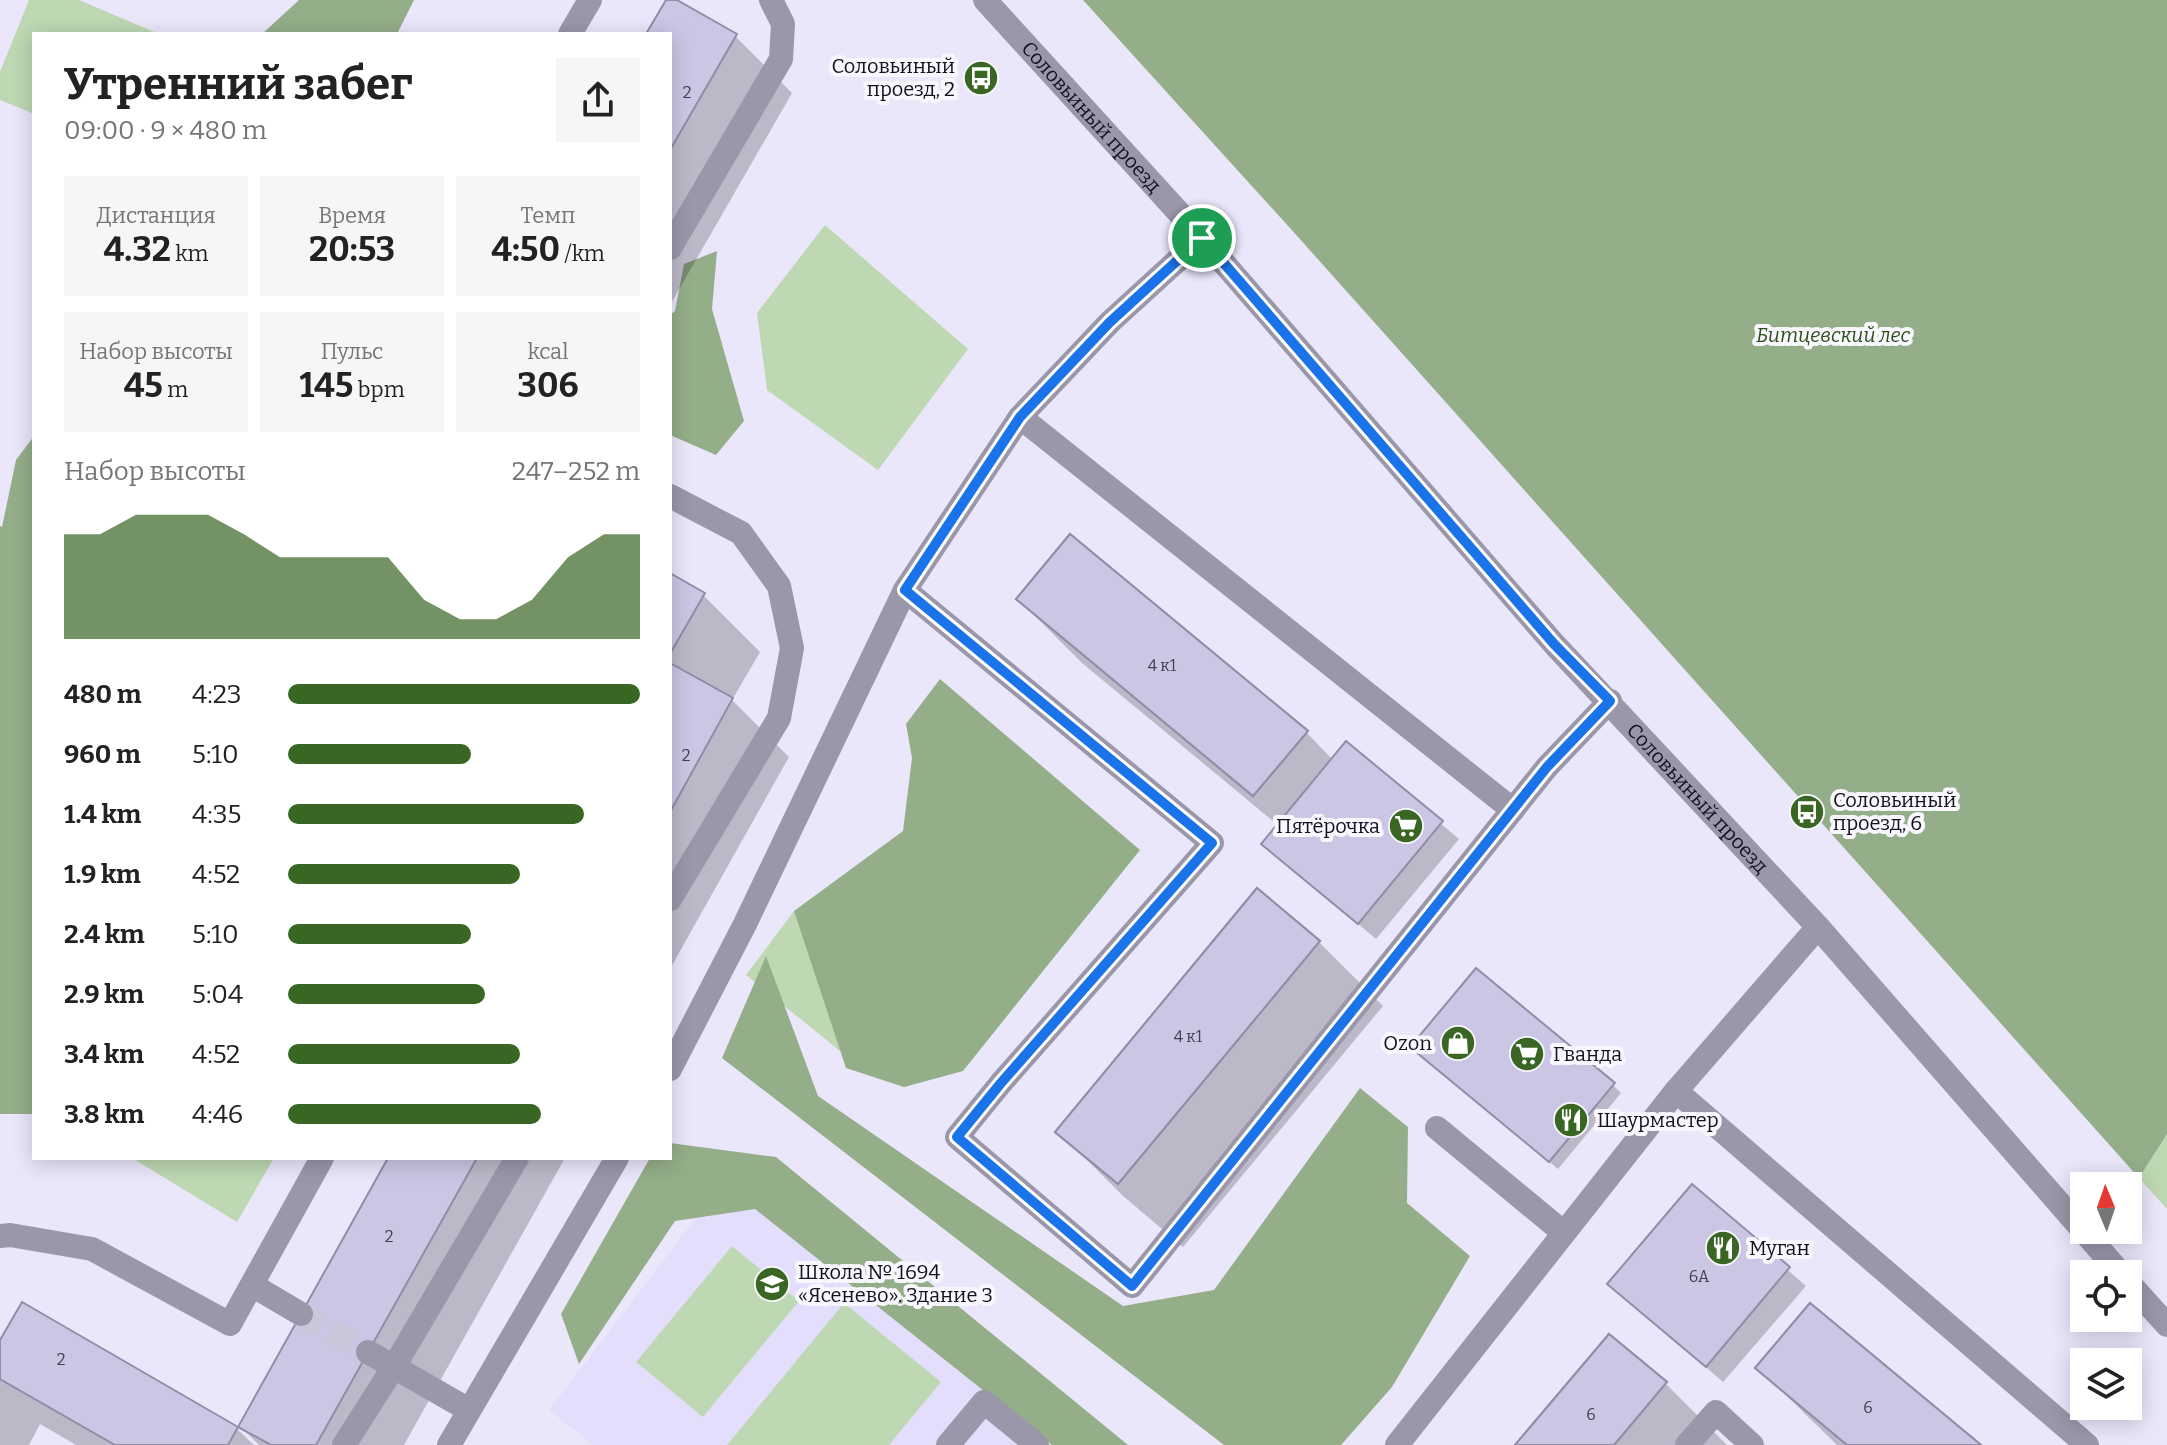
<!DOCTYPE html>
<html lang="ru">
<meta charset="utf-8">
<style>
:root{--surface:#fff;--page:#f6f6f6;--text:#222;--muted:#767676;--accent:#3a6624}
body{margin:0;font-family:Bitter,serif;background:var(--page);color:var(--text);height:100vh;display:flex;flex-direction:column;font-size:30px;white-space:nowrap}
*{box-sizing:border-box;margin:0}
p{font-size:26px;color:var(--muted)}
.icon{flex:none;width:44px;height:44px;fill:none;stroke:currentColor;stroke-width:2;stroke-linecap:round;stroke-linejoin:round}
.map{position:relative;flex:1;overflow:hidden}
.panel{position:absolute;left:32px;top:32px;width:640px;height:1128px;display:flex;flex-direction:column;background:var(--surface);border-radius:0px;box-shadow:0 4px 20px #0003}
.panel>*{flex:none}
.needle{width:52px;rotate:358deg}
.fabs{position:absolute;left:2070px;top:1172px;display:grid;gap:16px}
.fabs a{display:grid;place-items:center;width:72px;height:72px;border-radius:0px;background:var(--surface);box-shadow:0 4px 20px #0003;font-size:40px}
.pin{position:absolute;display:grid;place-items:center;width:68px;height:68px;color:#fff;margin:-34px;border:4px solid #fff;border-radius:50%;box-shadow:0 2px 8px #0007}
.round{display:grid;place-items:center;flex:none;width:84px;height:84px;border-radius:0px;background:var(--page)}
.summary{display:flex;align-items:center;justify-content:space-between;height:136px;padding:0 32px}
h1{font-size:44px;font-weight:700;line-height:60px}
.stats{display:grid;grid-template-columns:repeat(3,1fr);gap:12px;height:136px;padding:8px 32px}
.stats div{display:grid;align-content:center;border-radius:0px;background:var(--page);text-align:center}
.stats b{font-size:34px;font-weight:700}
.stats small{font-size:22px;font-weight:400}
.stats p{font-size:22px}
.chart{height:224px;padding:16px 32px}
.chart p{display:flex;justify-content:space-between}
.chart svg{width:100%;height:144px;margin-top:8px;fill:var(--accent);opacity:.7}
ul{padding:0 32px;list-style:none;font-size:26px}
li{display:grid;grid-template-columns:128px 96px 1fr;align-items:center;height:60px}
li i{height:20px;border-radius:10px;background:var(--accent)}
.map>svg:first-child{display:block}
.built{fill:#e4defd}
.green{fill:#bed8b3}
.forest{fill:#94ae89}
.shadow{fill:#0003}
.building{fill:#ccc6e5;stroke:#928ca9;stroke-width:2}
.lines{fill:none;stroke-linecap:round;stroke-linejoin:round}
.minor-tunnel{stroke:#cbc7da;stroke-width:24;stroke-dasharray:24 12;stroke-linecap:butt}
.minor{stroke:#9b97aa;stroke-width:24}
.route-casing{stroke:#fff;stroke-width:16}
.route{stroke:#1a73e8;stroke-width:10}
.labels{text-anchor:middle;stroke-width:8;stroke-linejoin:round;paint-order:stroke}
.number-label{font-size:16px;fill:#423f4f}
.poi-label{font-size:20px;fill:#14121d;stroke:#f8f7fd;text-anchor:start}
.street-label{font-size:20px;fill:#14121d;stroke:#f8f7fd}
.park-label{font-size:20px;font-style:italic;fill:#2d501a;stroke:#f8f7fd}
</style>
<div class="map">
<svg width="2167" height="1445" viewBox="0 0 2167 1445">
<rect width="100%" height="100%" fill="#ebe7fb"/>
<path class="built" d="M741 1159 1101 1445H593L549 1410Z"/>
<g class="green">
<path d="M29 0H79L159 34H34V114L0 100V72Z"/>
<path d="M825 225 968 349 878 470 767 390 757 313Z"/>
<path d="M794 911 885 986 840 1051 746 975Z"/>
<path d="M2167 1134V1209L2139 1178Z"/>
<path d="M132 1158H274L237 1222Z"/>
<path d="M732 1246 799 1301 703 1417 636 1362Z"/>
<path d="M844 1303 941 1382 889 1445H727Z"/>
</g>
<g class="forest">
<path d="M299 0H414L397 34H262Z"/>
<path d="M1083 0H2167V1134L2139 1178 1290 228Z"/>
<path d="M717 251 712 309 744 421 716 455 670 435V315L675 311 684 264Z"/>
<path d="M34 436V1114H0V526L2 527 16 460Z"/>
<path d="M940 679 1140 850 963 1071 904 1087 846 1068 794 911 903 831 912 758 906 724Z"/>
<path d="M766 956 818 1096 1123 1306 1214 1290 1360 1088 1408 1127 1407 1203 1470 1256 1392 1387 1341 1445H1224L722 1058Z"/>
<path d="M670 1143 776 1157 1128 1445H1052L755 1209 675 1221 579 1364 561 1314 650 1158H670Z"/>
</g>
<g class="shadow">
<path d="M668 0H673L735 36 792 93 670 305V34H649Z"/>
<path d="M670 575 703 595 760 652 732 700 789 757 670 969Z"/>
<path d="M1018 599 1306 732 1333 760 1346 744 1459 839 1376 939 1263 844 1279 826 1082 663Z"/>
<path d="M1319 942 1383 1006 1183 1247 1122 1195 1058 1131Z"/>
<path d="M1421 1055 1613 1085 1621 1093 1558 1169Z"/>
<path d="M391 1158H565L404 1445H259L241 1427Z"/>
<path d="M1692 1187 1806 1286 1723 1382 1610 1284Z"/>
<path d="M1609 1337 1666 1384 1727 1445H1518Z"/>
<path d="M0 1344 237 1429 254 1445H76L40 1424 29 1445H0Z"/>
<path d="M1758 1368 1977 1445H1837Z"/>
</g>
<g class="building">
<path d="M666 0H677L737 34 670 150V34H646Z"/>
<path d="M1070 534 1308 731 1253 796 1016 599Z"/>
<path d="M1070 534 1308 731 1253 796 1016 599Z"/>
<path d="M670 573 705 593 670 654Z"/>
<path d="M670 663 733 698 670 812Z"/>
<path d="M1346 741 1443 821 1358 924 1261 844Z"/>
<path d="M1257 888 1320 941 1118 1184 1055 1132Z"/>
<path d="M1257 888 1320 941 1118 1184 1055 1132Z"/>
<path d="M1476 968 1615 1083 1549 1162 1410 1047Z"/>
<path d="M388 1158H477L316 1445H271L238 1427Z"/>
<path d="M1692 1184 1790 1267 1706 1367 1607 1284Z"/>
<path d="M22 1302 238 1427 228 1445H115L0 1379V1340Z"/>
<path d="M1810 1303 1981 1445H1847L1755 1368Z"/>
<path d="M1810 1303 1981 1445H1847L1755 1368Z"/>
<path d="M1609 1334 1667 1382 1614 1445H1515Z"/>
<path d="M1609 1334 1667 1382 1614 1445H1515Z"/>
</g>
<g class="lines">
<path class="minor-tunnel" d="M301 1314 368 1352"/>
<g class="minor">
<path id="s1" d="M985 0 1202 238 1554 644 1818 927 2121 1274"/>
<path d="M570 34 590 0"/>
<path d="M670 248 781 59 783 24 771 0"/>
<path d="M1020 417 1513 810"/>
<path d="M670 496 741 533 779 586 792 648 779 718 670 899"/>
<path d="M905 590 1212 843 1001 1083 957 1137 1132 1286 1547 767 1610 701"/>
<path d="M670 1069 745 924 905 590 1020 417 1110 322 1202 238"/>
<path d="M1676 1091 2087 1445"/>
<path d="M1437 1128 1564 1233"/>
<path d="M0 1236 10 1235 92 1249 230 1324 322 1158"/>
<path d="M2128 1282 2167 1325"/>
<path d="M252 1285 301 1314"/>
<path d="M368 1352 469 1410"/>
<path d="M344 1445 395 1365 517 1158"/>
<path d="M449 1445 617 1158"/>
<path d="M948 1445 984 1402 1037 1445"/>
<path d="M1397 1445 1676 1091 1818 927"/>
<path d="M1687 1445 1716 1412 1752 1445"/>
</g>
</g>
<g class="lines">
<g class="route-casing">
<path id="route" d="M1202 238 1554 644 1610 701 1547 767 1132 1286 957 1137 1001 1083 1212 843 905 590 1020 417 1110 322Z"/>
</g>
<use href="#route" class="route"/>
</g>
<defs>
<g id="bus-disc" transform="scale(1.8)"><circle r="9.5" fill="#3a6624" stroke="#f8f7fd"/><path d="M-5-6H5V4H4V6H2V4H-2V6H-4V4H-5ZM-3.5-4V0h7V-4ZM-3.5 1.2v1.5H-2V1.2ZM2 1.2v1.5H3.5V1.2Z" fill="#fff"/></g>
<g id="supermarket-disc" transform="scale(1.8)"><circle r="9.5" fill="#3a6624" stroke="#f8f7fd"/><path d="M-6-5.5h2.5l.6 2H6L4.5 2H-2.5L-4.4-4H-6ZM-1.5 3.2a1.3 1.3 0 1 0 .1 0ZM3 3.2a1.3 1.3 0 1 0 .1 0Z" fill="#fff"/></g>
<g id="shop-disc" transform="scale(1.8)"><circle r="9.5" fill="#3a6624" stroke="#f8f7fd"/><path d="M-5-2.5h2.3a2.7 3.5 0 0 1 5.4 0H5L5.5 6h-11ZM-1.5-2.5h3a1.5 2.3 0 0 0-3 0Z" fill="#fff"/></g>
<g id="restaurant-disc" transform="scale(1.8)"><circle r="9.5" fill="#3a6624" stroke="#f8f7fd"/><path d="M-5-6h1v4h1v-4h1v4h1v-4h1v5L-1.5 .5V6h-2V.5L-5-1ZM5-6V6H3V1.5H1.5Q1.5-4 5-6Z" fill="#fff"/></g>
<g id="school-disc" transform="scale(1.8)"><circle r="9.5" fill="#3a6624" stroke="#f8f7fd"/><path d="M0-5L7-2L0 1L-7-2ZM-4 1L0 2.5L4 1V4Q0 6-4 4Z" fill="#fff"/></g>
</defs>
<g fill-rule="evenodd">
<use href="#bus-disc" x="981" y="78"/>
<use href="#bus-disc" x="1807" y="812"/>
<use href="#supermarket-disc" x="1406" y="826"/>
<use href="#shop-disc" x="1458" y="1043"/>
<use href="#supermarket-disc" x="1527" y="1054"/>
<use href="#restaurant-disc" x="1571" y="1120"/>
<use href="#restaurant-disc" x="1723" y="1248"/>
<use href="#school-disc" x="772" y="1284"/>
</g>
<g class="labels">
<g class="number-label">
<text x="687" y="98">2</text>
<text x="1162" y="671">4 к1</text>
<text x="686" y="761">2</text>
<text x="1188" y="1042">4 к1</text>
<text x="389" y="1242">2</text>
<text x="1699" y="1282">6А</text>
<text x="61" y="1365">2</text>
<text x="1868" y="1413">6</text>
<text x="1591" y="1420">6</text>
</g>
<g class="poi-label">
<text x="955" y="73" text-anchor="end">Соловьиный<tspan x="955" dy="23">проезд, 2</tspan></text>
<text x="1833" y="807">Соловьиный<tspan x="1833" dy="23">проезд, 6</tspan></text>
<text x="1380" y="833" text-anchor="end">Пятёрочка</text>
<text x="1432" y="1050" text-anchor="end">Ozon</text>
<text x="1553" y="1061">Гванда</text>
<text x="1597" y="1127">Шаурмастер</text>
<text x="1749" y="1255">Муган</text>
<text x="798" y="1279">Школа № 1694<tspan x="798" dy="23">«Ясенево». Здание 3</tspan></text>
</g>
<g class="street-label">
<text dy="7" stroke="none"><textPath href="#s1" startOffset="158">Соловьиный проезд</textPath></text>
<text dy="7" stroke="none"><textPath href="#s1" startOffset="1070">Соловьиный проезд</textPath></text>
</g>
<g class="park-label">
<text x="1833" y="342">Битцевский лес</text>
</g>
</g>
</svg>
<div class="fabs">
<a><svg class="needle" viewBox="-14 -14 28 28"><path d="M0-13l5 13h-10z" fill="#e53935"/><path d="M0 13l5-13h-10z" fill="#767676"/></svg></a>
<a><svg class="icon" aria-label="locate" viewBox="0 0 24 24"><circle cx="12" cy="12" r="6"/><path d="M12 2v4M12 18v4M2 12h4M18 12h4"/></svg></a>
<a><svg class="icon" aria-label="layers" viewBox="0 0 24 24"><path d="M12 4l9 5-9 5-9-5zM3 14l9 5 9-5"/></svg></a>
</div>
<div class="pin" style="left:1202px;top:238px;background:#1e9e55"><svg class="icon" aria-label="arrive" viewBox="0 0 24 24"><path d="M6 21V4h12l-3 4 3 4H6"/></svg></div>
<section class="panel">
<div class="summary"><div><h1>Утренний забег</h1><p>09:00 · 9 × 480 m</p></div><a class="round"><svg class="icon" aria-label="share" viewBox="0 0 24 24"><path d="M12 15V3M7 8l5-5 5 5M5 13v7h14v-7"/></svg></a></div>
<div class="stats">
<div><p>Дистанция</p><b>4.32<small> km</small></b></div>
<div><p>Время</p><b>20:53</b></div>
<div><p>Темп</p><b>4:50<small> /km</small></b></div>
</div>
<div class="stats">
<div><p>Набор высоты</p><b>45<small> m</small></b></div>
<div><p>Пульс</p><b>145<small> bpm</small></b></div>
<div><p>kcal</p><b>306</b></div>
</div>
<div class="chart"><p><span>Набор высоты</span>247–252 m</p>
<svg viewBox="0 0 160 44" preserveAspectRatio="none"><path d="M0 44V12L10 12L20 6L30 6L40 6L50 12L60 19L70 19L80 19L90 19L100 32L110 38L120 38L130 32L140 19L150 12L160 12V44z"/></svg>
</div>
<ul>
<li><b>480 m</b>4:23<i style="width:100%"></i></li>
<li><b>960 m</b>5:10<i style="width:52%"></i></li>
<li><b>1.4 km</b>4:35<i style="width:84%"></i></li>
<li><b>1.9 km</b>4:52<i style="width:66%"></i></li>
<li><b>2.4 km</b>5:10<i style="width:52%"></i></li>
<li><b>2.9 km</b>5:04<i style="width:56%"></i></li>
<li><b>3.4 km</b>4:52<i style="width:66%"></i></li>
<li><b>3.8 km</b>4:46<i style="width:72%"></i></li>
</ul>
</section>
</div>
